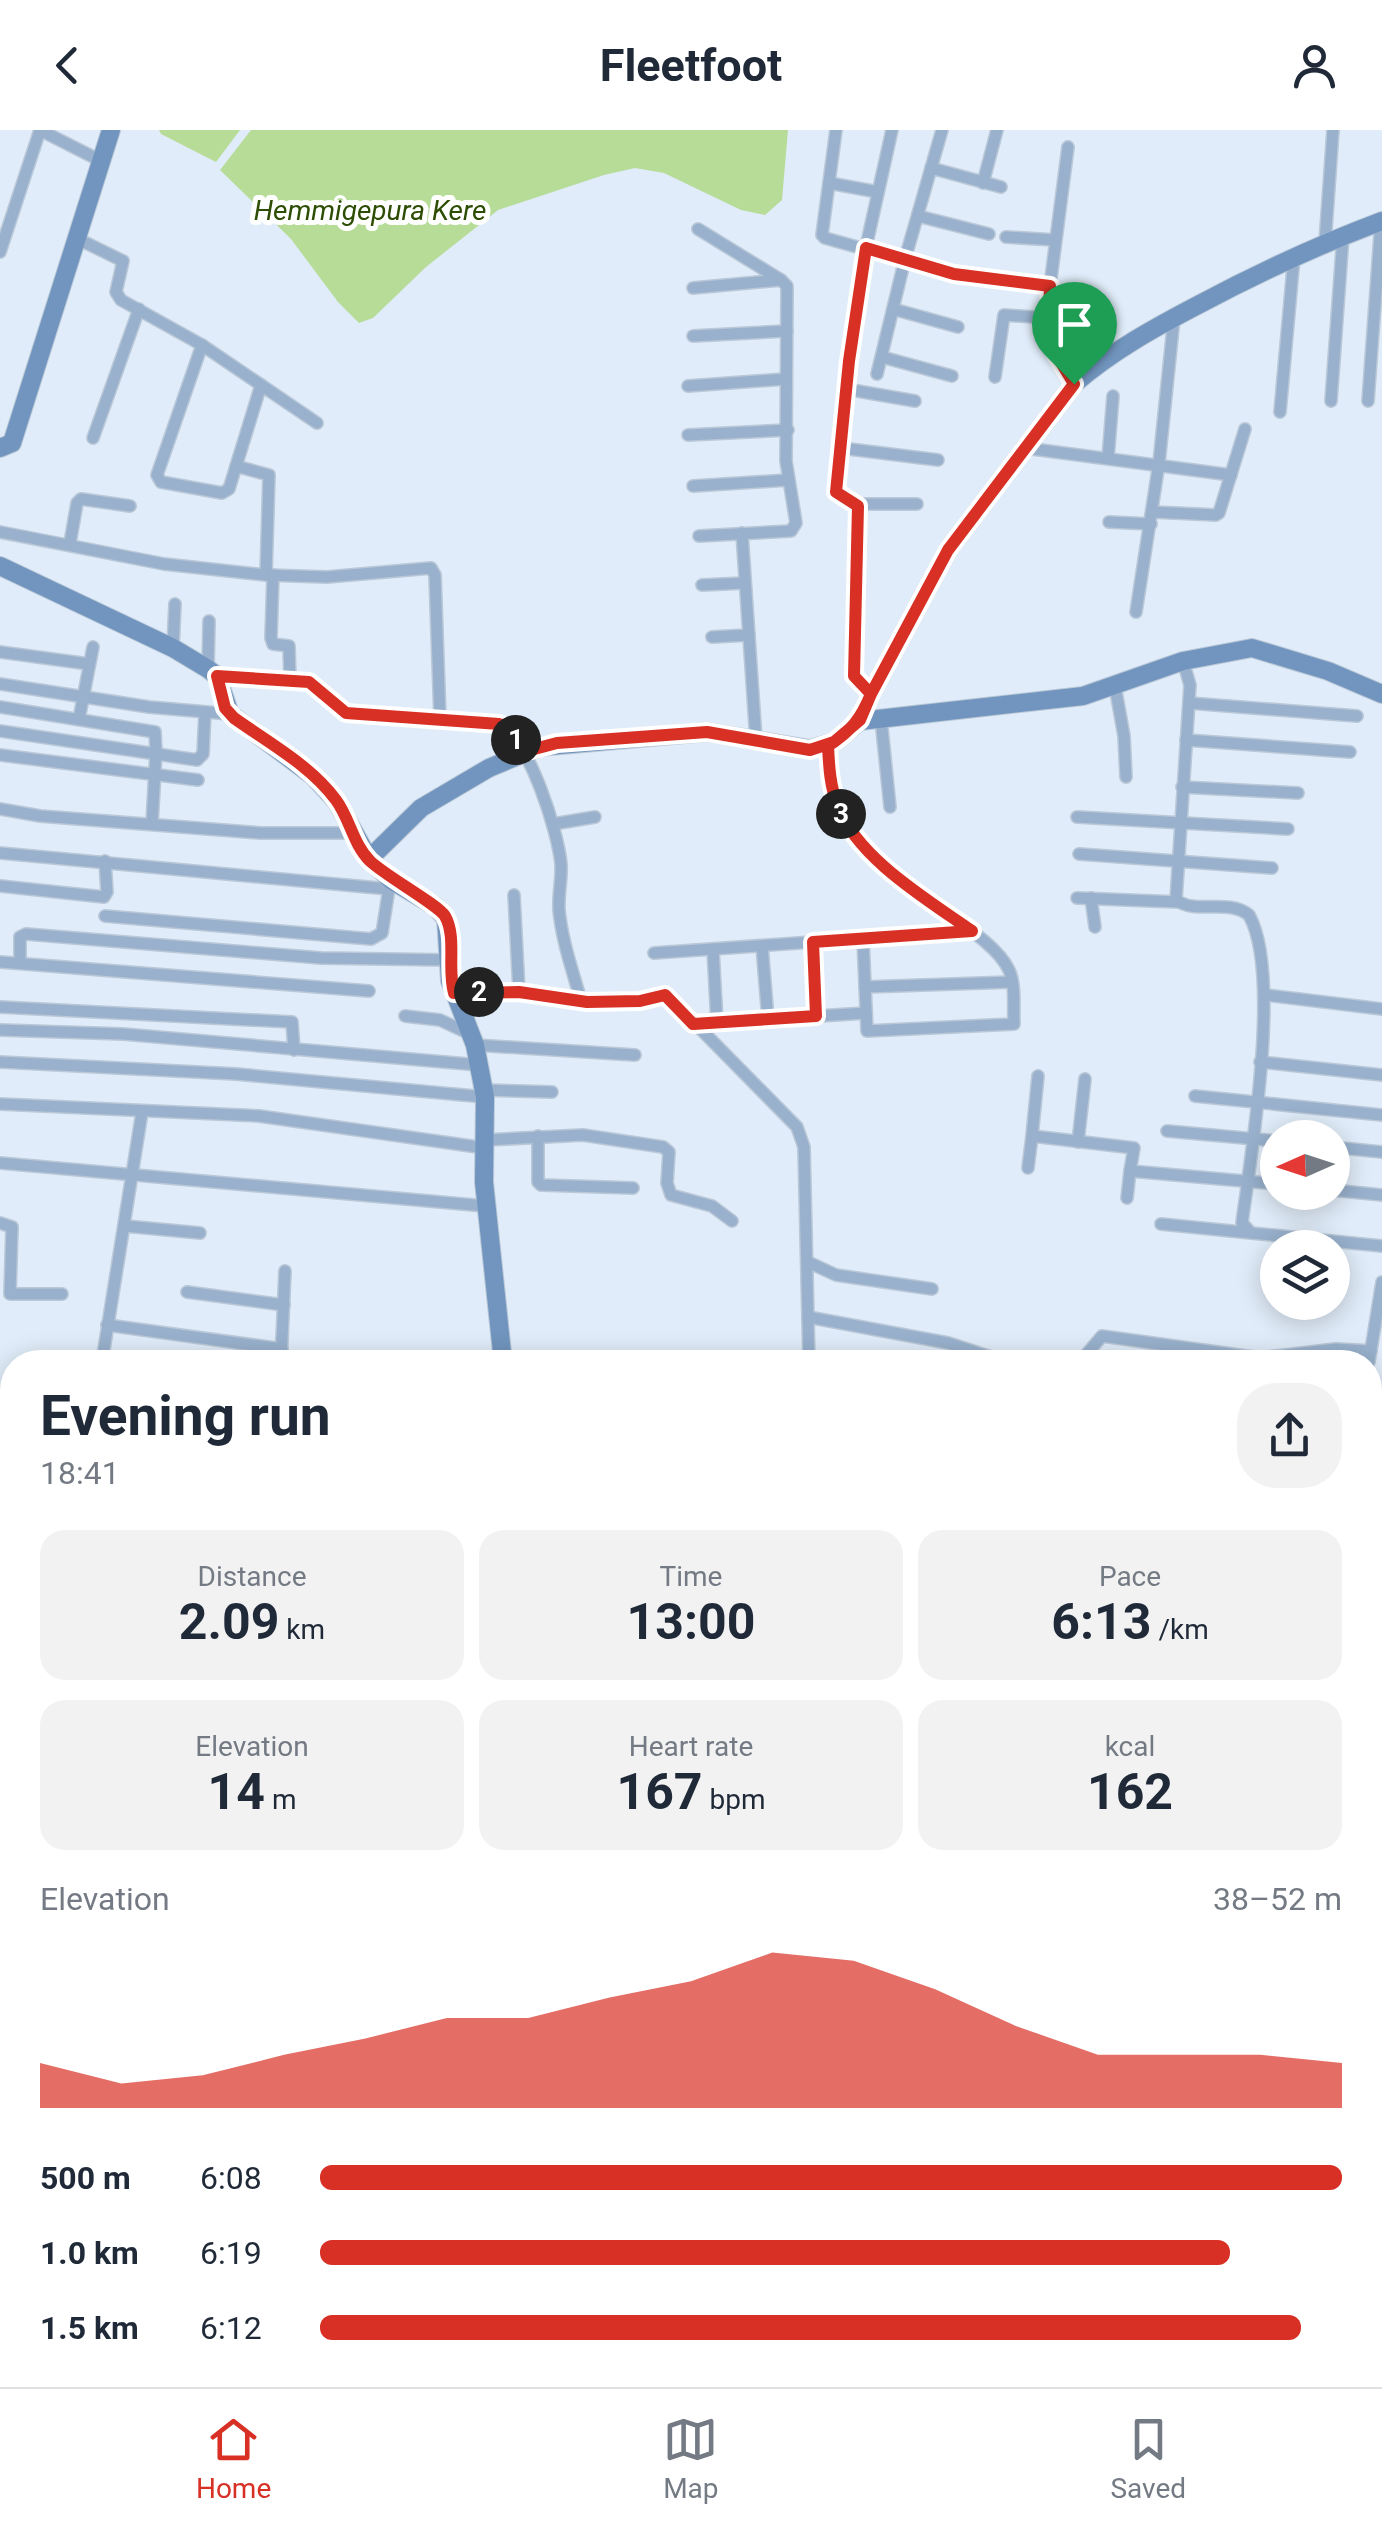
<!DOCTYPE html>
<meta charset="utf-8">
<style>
:root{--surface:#fff;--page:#f2f2f3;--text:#1f2937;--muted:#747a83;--line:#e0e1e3;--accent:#d93025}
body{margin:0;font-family:Roboto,sans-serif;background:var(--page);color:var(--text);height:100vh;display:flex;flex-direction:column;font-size:38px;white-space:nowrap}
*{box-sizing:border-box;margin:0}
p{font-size:32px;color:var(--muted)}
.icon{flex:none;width:55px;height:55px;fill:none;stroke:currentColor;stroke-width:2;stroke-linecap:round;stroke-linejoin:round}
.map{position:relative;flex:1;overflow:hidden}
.details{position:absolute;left:0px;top:1220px;width:1382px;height:1038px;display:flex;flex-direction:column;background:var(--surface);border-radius:40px 40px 0 0;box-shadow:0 5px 25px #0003}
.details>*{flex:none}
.needle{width:65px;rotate:267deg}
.fabs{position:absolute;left:1260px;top:990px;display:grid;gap:20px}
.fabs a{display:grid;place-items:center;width:90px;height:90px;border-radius:50%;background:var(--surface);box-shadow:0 5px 25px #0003;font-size:50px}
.pin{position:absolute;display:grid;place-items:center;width:85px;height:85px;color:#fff;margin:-102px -42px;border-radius:50% 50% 50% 0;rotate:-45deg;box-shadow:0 0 10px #0007}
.pin .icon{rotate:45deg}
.km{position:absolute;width:50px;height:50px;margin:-25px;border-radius:50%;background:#222;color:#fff;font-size:28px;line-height:50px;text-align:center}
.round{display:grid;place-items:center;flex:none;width:105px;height:105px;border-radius:40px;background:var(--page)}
.headline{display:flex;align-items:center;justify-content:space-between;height:170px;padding:0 40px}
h1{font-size:55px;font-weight:700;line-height:75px}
.stats{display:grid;grid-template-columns:repeat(3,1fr);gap:15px;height:170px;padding:10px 40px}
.stats div{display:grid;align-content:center;border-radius:25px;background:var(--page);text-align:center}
.stats b{font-size:50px;font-weight:700}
.stats small{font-size:28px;font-weight:400}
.stats p{font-size:28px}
.chart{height:280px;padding:20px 40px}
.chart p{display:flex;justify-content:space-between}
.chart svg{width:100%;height:180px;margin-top:10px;fill:var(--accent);opacity:.7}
ul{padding:0 40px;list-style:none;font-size:32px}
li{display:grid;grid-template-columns:160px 120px 1fr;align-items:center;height:75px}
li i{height:25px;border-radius:12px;background:var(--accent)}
header{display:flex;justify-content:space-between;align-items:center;height:130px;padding:0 40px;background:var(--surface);font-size:45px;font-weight:700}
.dock{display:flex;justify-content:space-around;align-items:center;height:140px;border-top:2px solid var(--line);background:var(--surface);font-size:28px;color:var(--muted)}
.dock a{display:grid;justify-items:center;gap:5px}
.dock .selected{color:var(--accent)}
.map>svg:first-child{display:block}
.water{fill:#b6dc98}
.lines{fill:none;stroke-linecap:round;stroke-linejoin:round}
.street-casing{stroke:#bac8d7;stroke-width:14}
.secondary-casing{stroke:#bac8d7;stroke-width:20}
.street{stroke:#99b1cd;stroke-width:11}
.secondary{stroke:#7195be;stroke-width:18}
.route-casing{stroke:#fff;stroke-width:20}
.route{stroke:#d93025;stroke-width:12}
.labels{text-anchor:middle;stroke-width:10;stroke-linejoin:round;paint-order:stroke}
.water-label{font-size:28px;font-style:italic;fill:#2d4d04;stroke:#fff}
</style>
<header><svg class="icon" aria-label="back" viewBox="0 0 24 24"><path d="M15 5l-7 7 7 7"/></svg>Fleetfoot<svg class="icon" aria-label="person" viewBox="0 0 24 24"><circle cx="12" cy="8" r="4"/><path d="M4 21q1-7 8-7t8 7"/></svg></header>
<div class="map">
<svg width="1382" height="2257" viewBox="0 0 1382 2257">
<rect width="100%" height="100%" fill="#e0ecf9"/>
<g class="water">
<path d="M159 0H240L216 32 161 4Z"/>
<path d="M251 0H788L782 70 765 85 741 80 664 43 635 38 604 45 498 80 426 137 373 188 359 193 338 172 291 109 220 40Z"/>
</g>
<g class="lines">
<g class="street-casing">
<g id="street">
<path d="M836 0 822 105 825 108 954 144 1050 156"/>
<path d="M1068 17 1050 156 1048 203 1051 220 1074 254"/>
<path d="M931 38 1001 57"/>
<path d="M829 53 878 62"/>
<path d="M983 53 997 0"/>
<path d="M918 86 989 104"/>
<path d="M698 99 781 150"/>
<path d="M1006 107 1055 110"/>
<path d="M76 108 123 131 116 162 121 170 202 215 317 293"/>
<path d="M1325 113 1333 0"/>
<path d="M0 122 40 0 101 31"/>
<path d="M693 158 781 150 787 156 786 331 796 393 791 401 699 406"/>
<path d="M893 179 958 197"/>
<path d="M693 206 787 201"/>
<path d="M202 215 157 345 161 352 222 363 229 359 261 255"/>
<path d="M882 227 952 246"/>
<path d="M877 244 905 129 942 0"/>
<path d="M995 247 1004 185 1049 188"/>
<path d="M688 256 785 249"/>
<path d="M846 259 915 271"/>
<path d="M1331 271 1343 106"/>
<path d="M1368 271 1381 91"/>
<path d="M1280 282 1294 127"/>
<path d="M688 305 788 300"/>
<path d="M93 308 139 179"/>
<path d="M841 318 938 330"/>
<path d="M1025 318 1231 345"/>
<path d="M1108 328 1113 266"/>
<path d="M236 336 269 345 266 445"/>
<path d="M693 356 788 350"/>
<path d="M857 374H917"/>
<path d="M1153 382 1216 385 1219 383 1245 299"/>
<path d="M1109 392 1151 394"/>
<path d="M0 402 164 434 266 445 327 447 431 438 435 445 440 589"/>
<path d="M742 403 756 610"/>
<path d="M70 413 77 373 81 369 130 376"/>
<path d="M273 445 271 508 273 514 289 516 290 551"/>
<path d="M702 455 745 453"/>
<path d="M1136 482 1159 333 1174 188"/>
<path d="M712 507 749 505"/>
<path d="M173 518 175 474"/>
<path d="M0 522 89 534"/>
<path d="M1183 531 1190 555 1176 770C1196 785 1228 768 1249 785 1282 844 1251 1024 1242 1093L1251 1103 1382 1116"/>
<path d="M208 539 209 491"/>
<path d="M217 546 309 552 346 583 499 594C529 608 558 702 561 734 562 749 558 765 559 780 562 811 573 842 581 871"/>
<path d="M0 554 149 577 230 584"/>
<path d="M1115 556 1124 606 1126 647"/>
<path d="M871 564 856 550 854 542 858 376 836 360 849 231 866 117 892 0"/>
<path d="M1189 573 1357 586"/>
<path d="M0 577 155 602 156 622 152 694"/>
<path d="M79 589 93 517"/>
<path d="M881 589 890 677"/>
<path d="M0 601 197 630 203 624 205 582"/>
<path d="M1186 610 1350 622"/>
<path d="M828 616C830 636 830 657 838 677 856 725 912 760 953 788 972 801 999 819 1009 840 1016 855 1013 877 1014 894L867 901 863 809"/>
<path d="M0 625 198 650"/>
<path d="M1182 657 1298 663"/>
<path d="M0 679 40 686 261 703H353"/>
<path d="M1077 687 1288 699"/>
<path d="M553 694 595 687"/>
<path d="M0 723 389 759"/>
<path d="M1079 724 1272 738"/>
<path d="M0 756 104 767 107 762 105 731"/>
<path d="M514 765 519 862"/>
<path d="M1077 768 1178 772"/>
<path d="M1091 768 1095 797"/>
<path d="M105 786 371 809 382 803 390 752"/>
<path d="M813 812 816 886"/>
<path d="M762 816 768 889"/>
<path d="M713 819 717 893"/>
<path d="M654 823 972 801"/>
<path d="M0 832 369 861"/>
<path d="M20 833V807L26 804 321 828 449 830"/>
<path d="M865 857 1012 852"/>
<path d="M454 863 519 862 591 873 640 871 667 865 797 997 804 1017 809 1232"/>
<path d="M1266 865 1382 879"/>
<path d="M0 877 292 892 294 920"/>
<path d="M405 886 440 890 470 904"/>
<path d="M693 894 866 883"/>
<path d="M0 900 123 904 479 935"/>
<path d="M475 915 635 925"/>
<path d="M0 932 236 944 485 967"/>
<path d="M1260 932 1382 945"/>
<path d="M483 960 552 962"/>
<path d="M1195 966 1382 985"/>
<path d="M0 974 259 986 485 1018"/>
<path d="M1167 1001 1278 1011"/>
<path d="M538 1006V1052L541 1055 633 1058"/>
<path d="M1032 1006 1038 946"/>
<path d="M486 1010 583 1005 663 1017 669 1022 667 1053 671 1065 712 1076 732 1091"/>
<path d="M1078 1012 1085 949"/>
<path d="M1332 1017 1382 1022"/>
<path d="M0 1033 485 1076"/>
<path d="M1028 1038 1032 1006 1134 1018 1130 1041"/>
<path d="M1332 1060 1382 1065"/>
<path d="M1127 1068 1130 1041 1278 1054"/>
<path d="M0 1093 12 1097 10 1164H62"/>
<path d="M1161 1094 1251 1103"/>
<path d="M125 1096 200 1103"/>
<path d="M808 1132 836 1145 932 1159"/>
<path d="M187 1162 284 1175"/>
<path d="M808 1187 948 1213 1006 1232"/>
<path d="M107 1195 282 1219"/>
<path d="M102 1232 142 982"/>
<path d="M281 1232 285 1141"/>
<path d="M1080 1232 1102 1206 1260 1228 1336 1219 1371 1221"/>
<path d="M1369 1232 1382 1152"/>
<path d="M1370 1393 1382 1392"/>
<path d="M1370 1669 1382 1671"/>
<path d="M1370 1709 1382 1710"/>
<path d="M1370 1769 1382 1771"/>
<path d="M1370 1818 1382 1819"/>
<path d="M1370 1859 1382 1861"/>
<path d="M795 2245 796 2257"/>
<path d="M1052 2245V2257"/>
<path d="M343 2257 344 2245"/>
<path d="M640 2257H642"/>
<path d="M864 2257V2245"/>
<path d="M1121 2257 1122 2245"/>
<path d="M1217 2257 1220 2245"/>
</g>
</g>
<g class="secondary-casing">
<g id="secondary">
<path d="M0 318 12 313 111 0"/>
<path d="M0 436 173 518 208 539 217 546 230 584 313 646 337 672 369 729 391 750 436 777 446 789 450 851 475 915 485 967 484 1052 503 1232"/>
<path d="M860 591 1083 566 1183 531 1252 518 1328 541 1382 564"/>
<path d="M369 729 421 678 489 638 539 617 707 602 810 619 834 612 860 591 871 564 948 420 1074 254C1112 221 1154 198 1198 175 1258 143 1318 115 1382 91"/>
<path d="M578 2245V2257"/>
</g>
</g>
<use href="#street" class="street"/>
<use href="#secondary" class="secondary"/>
</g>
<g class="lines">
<g class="route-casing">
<path id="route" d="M1074 254 948 420 871 564 860 590 834 612 810 620 707 602 557 613 523 622 508 598 499 594 346 583 309 552 217 546 225 578 234 588C269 613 310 635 336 670 350 689 353 714 370 731 387 747 437 774 445 786 457 807 447 839 454 863L519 862 587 872 640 871 665 865 693 894 816 886 813 812 972 801C928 770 857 728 838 676 830 657 829 636 828 616 851 601 861 589 871 564L854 546 858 376 836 362 849 231 866 118 954 144 1050 156 1048 211 1074 254"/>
</g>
<use href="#route" class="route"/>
</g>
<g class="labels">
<g class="water-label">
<text x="370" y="90">Hemmigepura Kere</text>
</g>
</g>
</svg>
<div class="fabs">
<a><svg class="needle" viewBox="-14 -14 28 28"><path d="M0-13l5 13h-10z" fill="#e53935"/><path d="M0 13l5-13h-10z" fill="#747a83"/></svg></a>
<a><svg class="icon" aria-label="layers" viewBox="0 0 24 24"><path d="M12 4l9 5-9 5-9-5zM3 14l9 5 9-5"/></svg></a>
</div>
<div class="pin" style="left:1074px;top:254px;background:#1e9e55"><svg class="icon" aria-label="arrive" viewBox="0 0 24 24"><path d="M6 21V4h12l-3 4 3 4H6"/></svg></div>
<b class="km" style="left:516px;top:610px">1</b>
<b class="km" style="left:479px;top:862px">2</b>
<b class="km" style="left:841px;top:684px">3</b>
<section class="details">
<div class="headline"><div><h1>Evening run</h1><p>18:41</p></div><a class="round"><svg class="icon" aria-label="share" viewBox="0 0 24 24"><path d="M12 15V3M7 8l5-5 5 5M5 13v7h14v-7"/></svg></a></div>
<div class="stats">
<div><p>Distance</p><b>2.09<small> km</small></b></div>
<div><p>Time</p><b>13:00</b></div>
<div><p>Pace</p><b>6:13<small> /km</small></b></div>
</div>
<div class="stats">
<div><p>Elevation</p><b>14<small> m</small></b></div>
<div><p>Heart rate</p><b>167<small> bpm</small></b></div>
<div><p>kcal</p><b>162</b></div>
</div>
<div class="chart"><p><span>Elevation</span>38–52 m</p>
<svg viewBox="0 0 160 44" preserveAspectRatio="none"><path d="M0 44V33L10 38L20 36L30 31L40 27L50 22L60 22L70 17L80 13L90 6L100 8L110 15L120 24L130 31L140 31L150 31L160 33V44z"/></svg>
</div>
<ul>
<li><b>500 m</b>6:08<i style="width:100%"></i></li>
<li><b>1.0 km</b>6:19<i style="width:89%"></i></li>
<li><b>1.5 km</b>6:12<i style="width:96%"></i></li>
</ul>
</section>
</div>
<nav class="dock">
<a class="selected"><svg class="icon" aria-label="home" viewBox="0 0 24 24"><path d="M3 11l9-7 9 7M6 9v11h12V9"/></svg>Home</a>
<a><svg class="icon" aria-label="map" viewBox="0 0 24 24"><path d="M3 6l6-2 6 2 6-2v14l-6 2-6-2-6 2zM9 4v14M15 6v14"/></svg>Map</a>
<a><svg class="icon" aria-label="saved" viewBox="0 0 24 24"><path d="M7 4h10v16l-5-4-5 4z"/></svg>Saved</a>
</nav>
